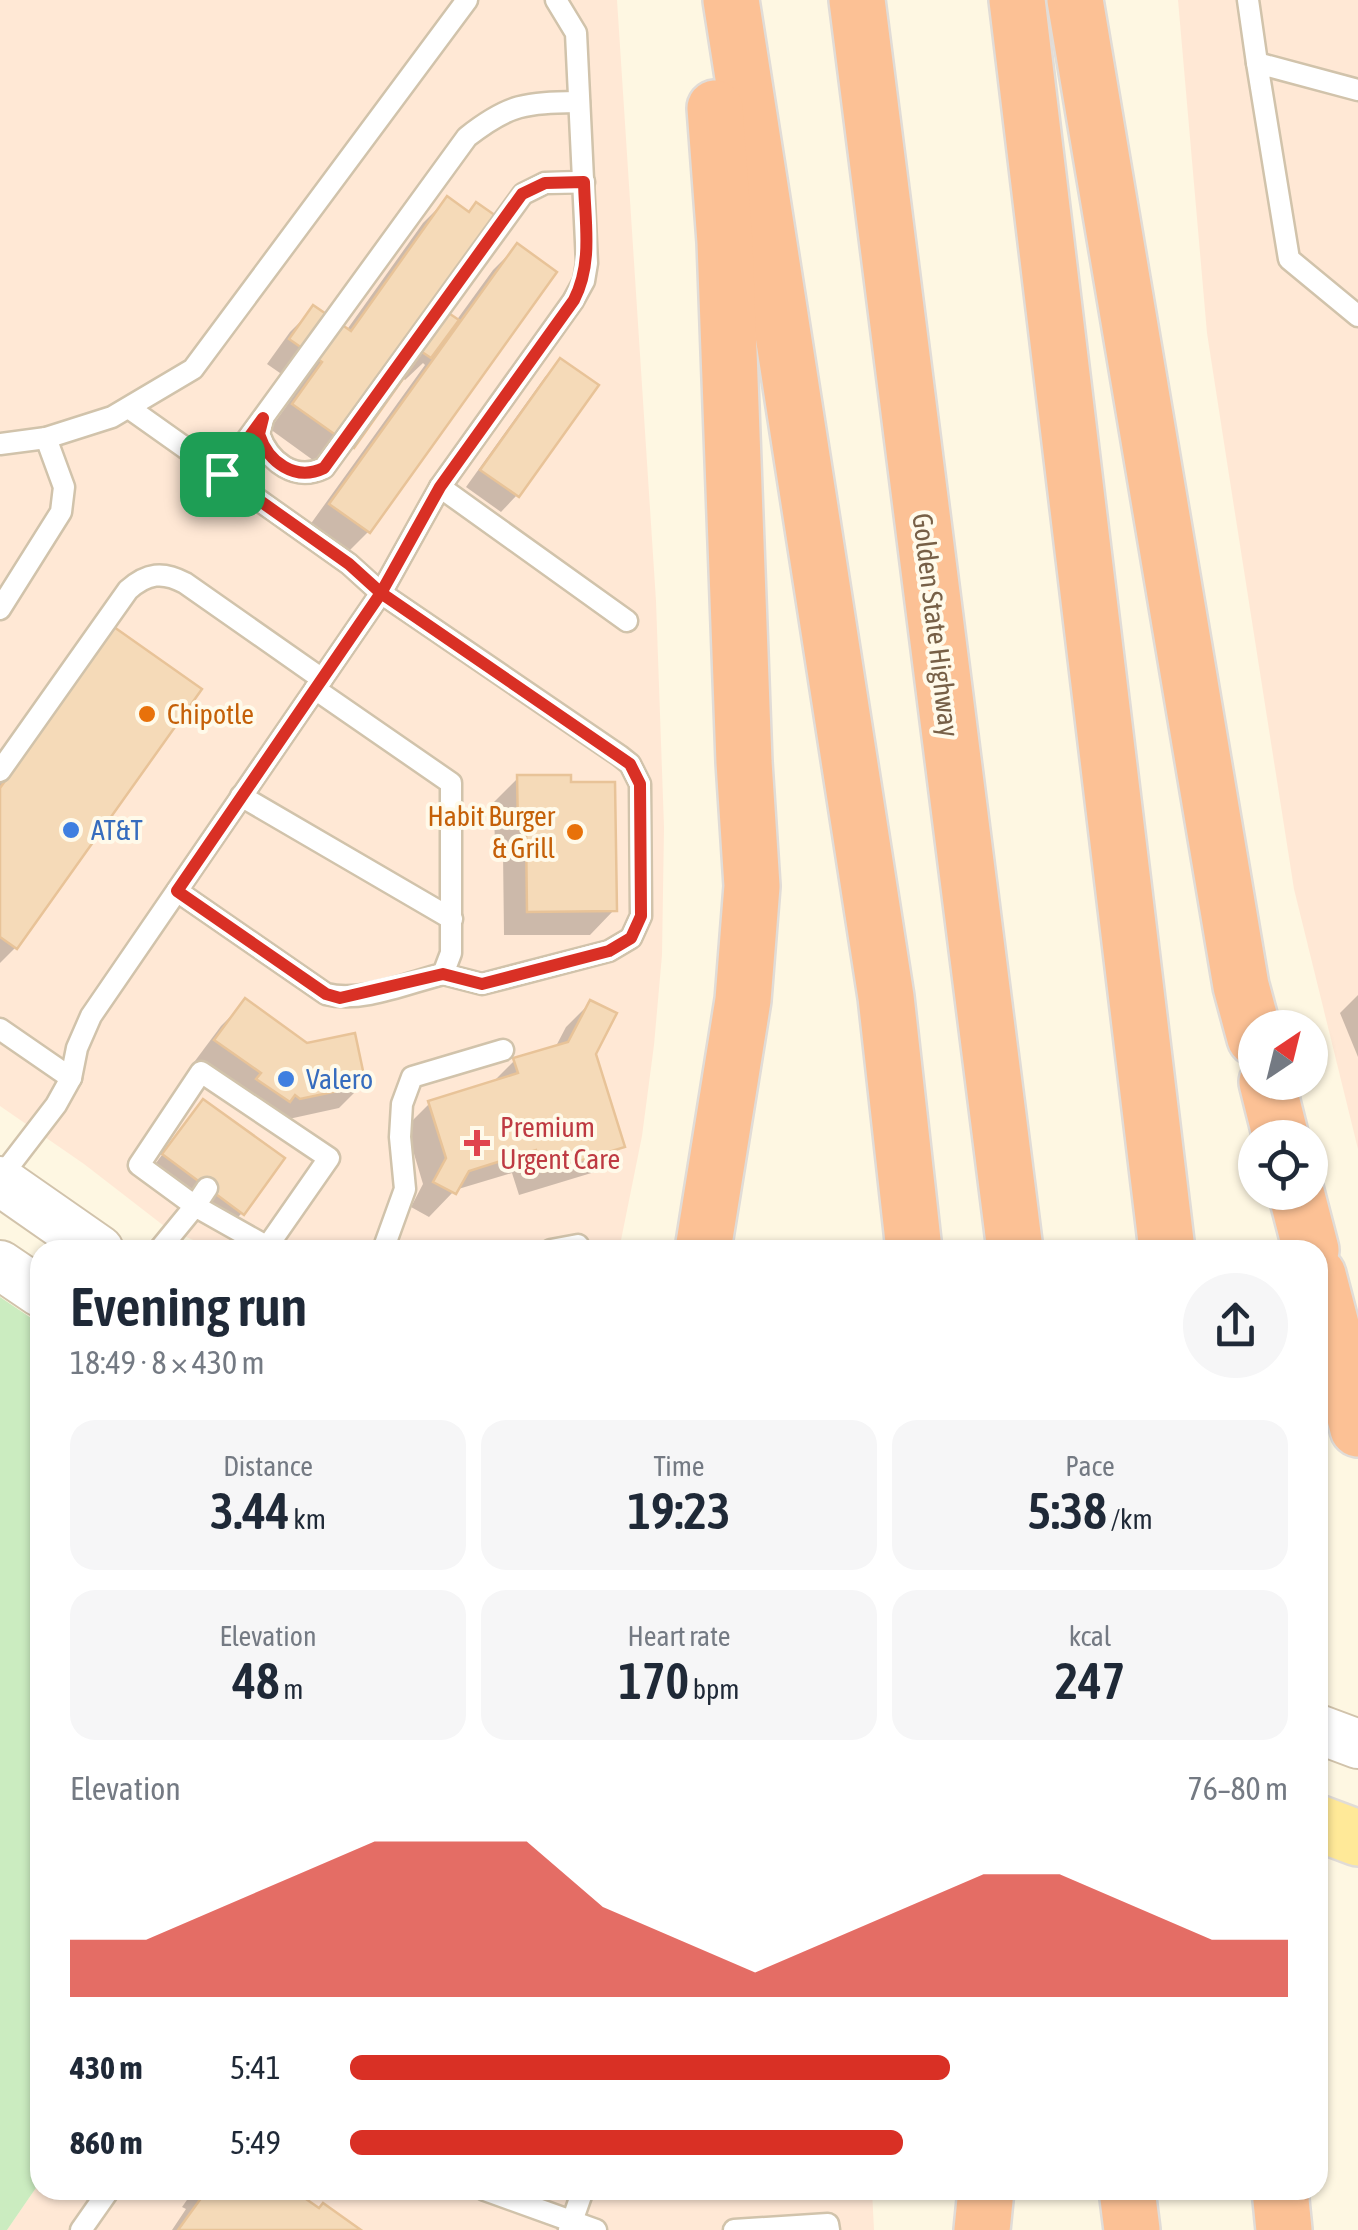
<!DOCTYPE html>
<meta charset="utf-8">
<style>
:root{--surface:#fff;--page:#f6f6f7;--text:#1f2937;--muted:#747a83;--accent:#d93025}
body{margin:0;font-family:"Asap Condensed",sans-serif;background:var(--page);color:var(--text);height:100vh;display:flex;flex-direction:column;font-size:38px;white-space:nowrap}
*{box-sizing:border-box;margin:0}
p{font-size:32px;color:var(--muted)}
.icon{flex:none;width:55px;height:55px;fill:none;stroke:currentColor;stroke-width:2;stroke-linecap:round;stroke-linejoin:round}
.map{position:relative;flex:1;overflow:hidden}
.side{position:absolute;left:30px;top:1240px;width:1298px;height:960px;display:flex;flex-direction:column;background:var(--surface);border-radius:30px;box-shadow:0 2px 8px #0004}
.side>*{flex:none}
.needle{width:65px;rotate:35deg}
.controls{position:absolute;left:1238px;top:1010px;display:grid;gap:20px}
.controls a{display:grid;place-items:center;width:90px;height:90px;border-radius:50%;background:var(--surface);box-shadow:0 2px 8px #0004;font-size:50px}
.pin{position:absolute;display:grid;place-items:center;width:85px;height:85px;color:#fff;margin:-42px;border-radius:20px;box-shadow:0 5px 15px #0006}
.round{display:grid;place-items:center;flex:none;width:105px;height:105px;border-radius:52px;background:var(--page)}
.overview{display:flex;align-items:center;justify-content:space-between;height:170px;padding:0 40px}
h1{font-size:55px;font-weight:600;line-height:75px}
.figures{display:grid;grid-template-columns:repeat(3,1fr);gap:15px;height:170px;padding:10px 40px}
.figures div{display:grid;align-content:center;border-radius:25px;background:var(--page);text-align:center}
.figures b{font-size:50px;font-weight:600}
.figures small{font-size:28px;font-weight:400}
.figures p{font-size:28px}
.chart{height:280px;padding:20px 40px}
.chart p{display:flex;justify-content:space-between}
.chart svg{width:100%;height:180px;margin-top:10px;fill:var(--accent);opacity:.7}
ul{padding:0 40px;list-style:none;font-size:32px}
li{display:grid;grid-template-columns:160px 120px 1fr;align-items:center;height:75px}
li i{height:25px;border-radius:12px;background:var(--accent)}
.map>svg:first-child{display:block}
.commercial{fill:#ffe8d5}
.green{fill:#cbecc0}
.shadow{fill:#0003}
.building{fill:#f5dab8;stroke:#e8c398;stroke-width:2.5}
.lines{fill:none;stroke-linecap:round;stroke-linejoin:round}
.service-casing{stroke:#d1c3ab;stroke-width:25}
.tertiary-casing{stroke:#d1c3ab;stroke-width:52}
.primary-casing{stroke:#e1dcd7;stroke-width:60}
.motorway-casing{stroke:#e1dcd7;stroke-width:60}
.service{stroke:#fff;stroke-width:20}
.tertiary{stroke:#fff;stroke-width:48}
.primary{stroke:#ffe998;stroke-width:55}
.motorway{stroke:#fcc195;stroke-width:55}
.route-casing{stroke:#fff;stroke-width:20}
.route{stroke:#d93025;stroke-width:12}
.food-dot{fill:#e8710a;stroke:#fffaea;stroke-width:4}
.shop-dot{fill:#3f7fe0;stroke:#fffaea;stroke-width:4}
.health-dot{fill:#e0444e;stroke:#fffaea;stroke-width:4}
.labels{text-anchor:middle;stroke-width:8;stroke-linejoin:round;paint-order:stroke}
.street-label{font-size:28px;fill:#776047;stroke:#fffaea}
.food-label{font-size:28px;fill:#c56008;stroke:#fffaea;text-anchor:start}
.shop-label{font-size:28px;fill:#366cbe;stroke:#fffaea;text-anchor:start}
.health-label{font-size:28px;fill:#be3a42;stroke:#fffaea;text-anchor:start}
</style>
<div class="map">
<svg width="1358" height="2230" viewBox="0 0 1358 2230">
<rect width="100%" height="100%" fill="#fef7e2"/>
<g class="commercial">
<path d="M0 0H617L656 601 664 827 662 955 654 1045 642 1136 619 1250H216L168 1229 84 1164 0 1106Z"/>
<path d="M1178 0H1358V1149L1294 889 1229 475 1207 333Z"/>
<path d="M40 2182V2190H872L874 2230H7Z"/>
</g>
<path class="green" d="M0 1297 40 1324V2182L7 2230H0Z"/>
<g class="shadow">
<path d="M447 199 444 312 456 321 493 270 517 246 553 272 368 532 344 556 307 529 425 365 423 363 405 380 401 377 352 447 328 471 270 429 300 387 267 364 290 332 314 308 346 331 423 223Z"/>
<path d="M561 361 595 385 517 495 501 512 466 487 545 377Z"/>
<path d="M83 662 15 948 0 963V779Z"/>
<path d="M518 778 614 910 590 935H504L503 853 495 852 494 802Z"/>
<path d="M1358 995V1057L1340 1013Z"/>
<path d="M245 1002 363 1084 339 1108 275 1122 192 1065 221 1026Z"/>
<path d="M590 1003 593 1053 622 1146 598 1171 519 1195 512 1173 455 1190 429 1217 411 1207 423 1184 406 1127 430 1103 491 1084 515 1060 555 1048 566 1027Z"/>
<path d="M196 1109 242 1213 235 1220 156 1163Z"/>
<path d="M194 2190H289L319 2211 356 2230H172L186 2209 182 2207Z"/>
</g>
<g class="building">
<path d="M447 196 469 212 476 202 509 225 447 312 459 320 431 358 422 352 354 448 292 404 322 362 289 339 313 305 351 331Z"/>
<path d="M517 243 557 272 370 533 329 504Z"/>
<path d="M560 358 599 385 519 497 480 470Z"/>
<path d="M114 627 202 689 17 949 0 937V788Z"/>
<path d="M517 775H571V782H615L617 911 527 912 526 829H518Z"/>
<path d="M245 998 307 1043 355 1033 366 1085 300 1099 295 1095 290 1102 256 1079 261 1073 214 1040Z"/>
<path d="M590 1000 617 1013 596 1054 625 1147 543 1172 536 1150 469 1171 456 1194 433 1182 446 1158 428 1101 518 1073 513 1058 568 1042Z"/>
<path d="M203 1099 285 1158 244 1215 162 1154Z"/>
<path d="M207 2190H293L319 2208 323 2203 361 2230H178Z"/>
</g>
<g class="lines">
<g class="service-casing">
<g id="service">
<path d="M1248 0 1257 63"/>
<path d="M1358 90 1257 63 1289 259 1358 316"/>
<path d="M129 408 349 564 381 593 620 756 630 764 640 784 641 916 631 938 609 951 482 984 443 974"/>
<path d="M263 419 259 434C269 462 295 482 324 468L523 194 545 183 584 182"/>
<path d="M0 444 46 438 112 417 193 369 467 0"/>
<path d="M222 474 467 137C510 103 526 103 579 102"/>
<path d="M440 487 627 621"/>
<path d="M0 609 61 512 64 487 46 438"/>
<path d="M0 771 128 590C147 573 163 571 185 583L322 679"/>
<path d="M241 796 452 919"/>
<path d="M177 891 326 994C362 1003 407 983 443 974L451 953V783L315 689"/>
<path d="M0 1029 71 1078"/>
<path d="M0 1178 56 1105 71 1078 77 1048 91 1016 381 593 440 487 573 301 584 281 587 263 576 33 556 0"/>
<path d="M207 1188 195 1206 139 1165 201 1072 329 1158 267 1247"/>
<path d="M159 1250 195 1206 273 1250"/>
<path d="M383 1250 405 1189 400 1137 402 1104 412 1077 503 1050"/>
<path d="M551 1250 578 1245"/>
<path d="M485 2190 596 2230"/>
<path d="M81 2230 109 2190"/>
<path d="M569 2230 583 2190"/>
<path d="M734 2230 828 2224 829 2230"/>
</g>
</g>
<g class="tertiary-casing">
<g id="tertiary">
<path d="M0 1181 99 1250"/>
<path d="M0 1265 40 1292"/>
<path d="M1318 1729 1358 1744"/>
</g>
</g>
<g class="primary-casing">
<path id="primary" d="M1318 1823 1358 1838"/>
</g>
<g class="motorway-casing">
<g id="motorway">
<path d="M731 0 886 997 914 1250"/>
<path d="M857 0 1015 1250"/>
<path d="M1017 0 1167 1250"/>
<path d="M1075 0 1241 986 1255 1038"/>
<path d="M1267 1082 1281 1138"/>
<path d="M1296 1192 1311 1250"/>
<path d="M703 1250 743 1000 752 886 744 762 725 242 715 108"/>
<path d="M1318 1275 1358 1429"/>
<path d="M1127 2190 1132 2230"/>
<path d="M1280 2190 1284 2230"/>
<path d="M982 2230 986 2190"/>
</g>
</g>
<use href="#service" class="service"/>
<use href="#tertiary" class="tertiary"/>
<use href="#primary" class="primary"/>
<use href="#motorway" class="motorway"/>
</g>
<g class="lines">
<g class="route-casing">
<path id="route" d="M222 474 349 564 381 593 177 891 326 994 340 998 443 974 482 984 609 951 631 938 641 916 640 784 630 764 381 593 440 487 574 300C593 263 585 223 584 182L545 183 522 194 324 468C295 482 268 462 259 434L263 418 222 474"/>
</g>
<use href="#route" class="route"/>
</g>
<g class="food-dot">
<circle cx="147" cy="714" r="10"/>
<circle cx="575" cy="832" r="10"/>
</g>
<g class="shop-dot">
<circle cx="71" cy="830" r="10"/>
<circle cx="286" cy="1079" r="10"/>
</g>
<path class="health-dot" d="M472 1128h10v10h10v10h-10v10h-10v-10h-10v-10h10z"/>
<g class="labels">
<g class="street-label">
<text transform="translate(936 625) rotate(83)" y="10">Golden State Highway</text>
</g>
<g class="food-label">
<text x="167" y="724">Chipotle</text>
<text x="555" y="826" text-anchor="end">Habit Burger<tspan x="555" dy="32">&amp; Grill</tspan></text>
</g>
<g class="shop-label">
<text x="91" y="840">AT&amp;T</text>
<text x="306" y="1089">Valero</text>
</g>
<g class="health-label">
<text x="500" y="1137">Premium<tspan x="500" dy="32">Urgent Care</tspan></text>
</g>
</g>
</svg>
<div class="controls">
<a><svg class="needle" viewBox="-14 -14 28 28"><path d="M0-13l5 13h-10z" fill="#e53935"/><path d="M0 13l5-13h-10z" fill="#747a83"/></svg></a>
<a><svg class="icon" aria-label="locate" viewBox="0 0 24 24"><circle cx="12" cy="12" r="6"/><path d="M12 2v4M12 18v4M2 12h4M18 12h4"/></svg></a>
</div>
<div class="pin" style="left:222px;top:474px;background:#1e9e55"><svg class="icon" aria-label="arrive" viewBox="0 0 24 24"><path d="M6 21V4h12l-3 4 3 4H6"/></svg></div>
<section class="side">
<div class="overview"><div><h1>Evening run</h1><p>18:49 · 8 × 430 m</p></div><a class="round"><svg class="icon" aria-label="share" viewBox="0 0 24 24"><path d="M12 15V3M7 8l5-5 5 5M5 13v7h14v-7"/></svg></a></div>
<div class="figures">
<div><p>Distance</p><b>3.44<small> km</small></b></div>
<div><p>Time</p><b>19:23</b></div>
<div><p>Pace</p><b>5:38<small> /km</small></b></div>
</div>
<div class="figures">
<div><p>Elevation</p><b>48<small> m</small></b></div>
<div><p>Heart rate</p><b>170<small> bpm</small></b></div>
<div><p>kcal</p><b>247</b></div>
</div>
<div class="chart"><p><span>Elevation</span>76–80 m</p>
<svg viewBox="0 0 160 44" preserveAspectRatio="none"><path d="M0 44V30L10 30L20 22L30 14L40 6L50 6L60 6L70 22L80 30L90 38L100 30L110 22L120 14L130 14L140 22L150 30L160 30V44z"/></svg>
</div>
<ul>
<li><b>430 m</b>5:41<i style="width:64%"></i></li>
<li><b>860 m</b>5:49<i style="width:59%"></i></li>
</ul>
</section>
</div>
